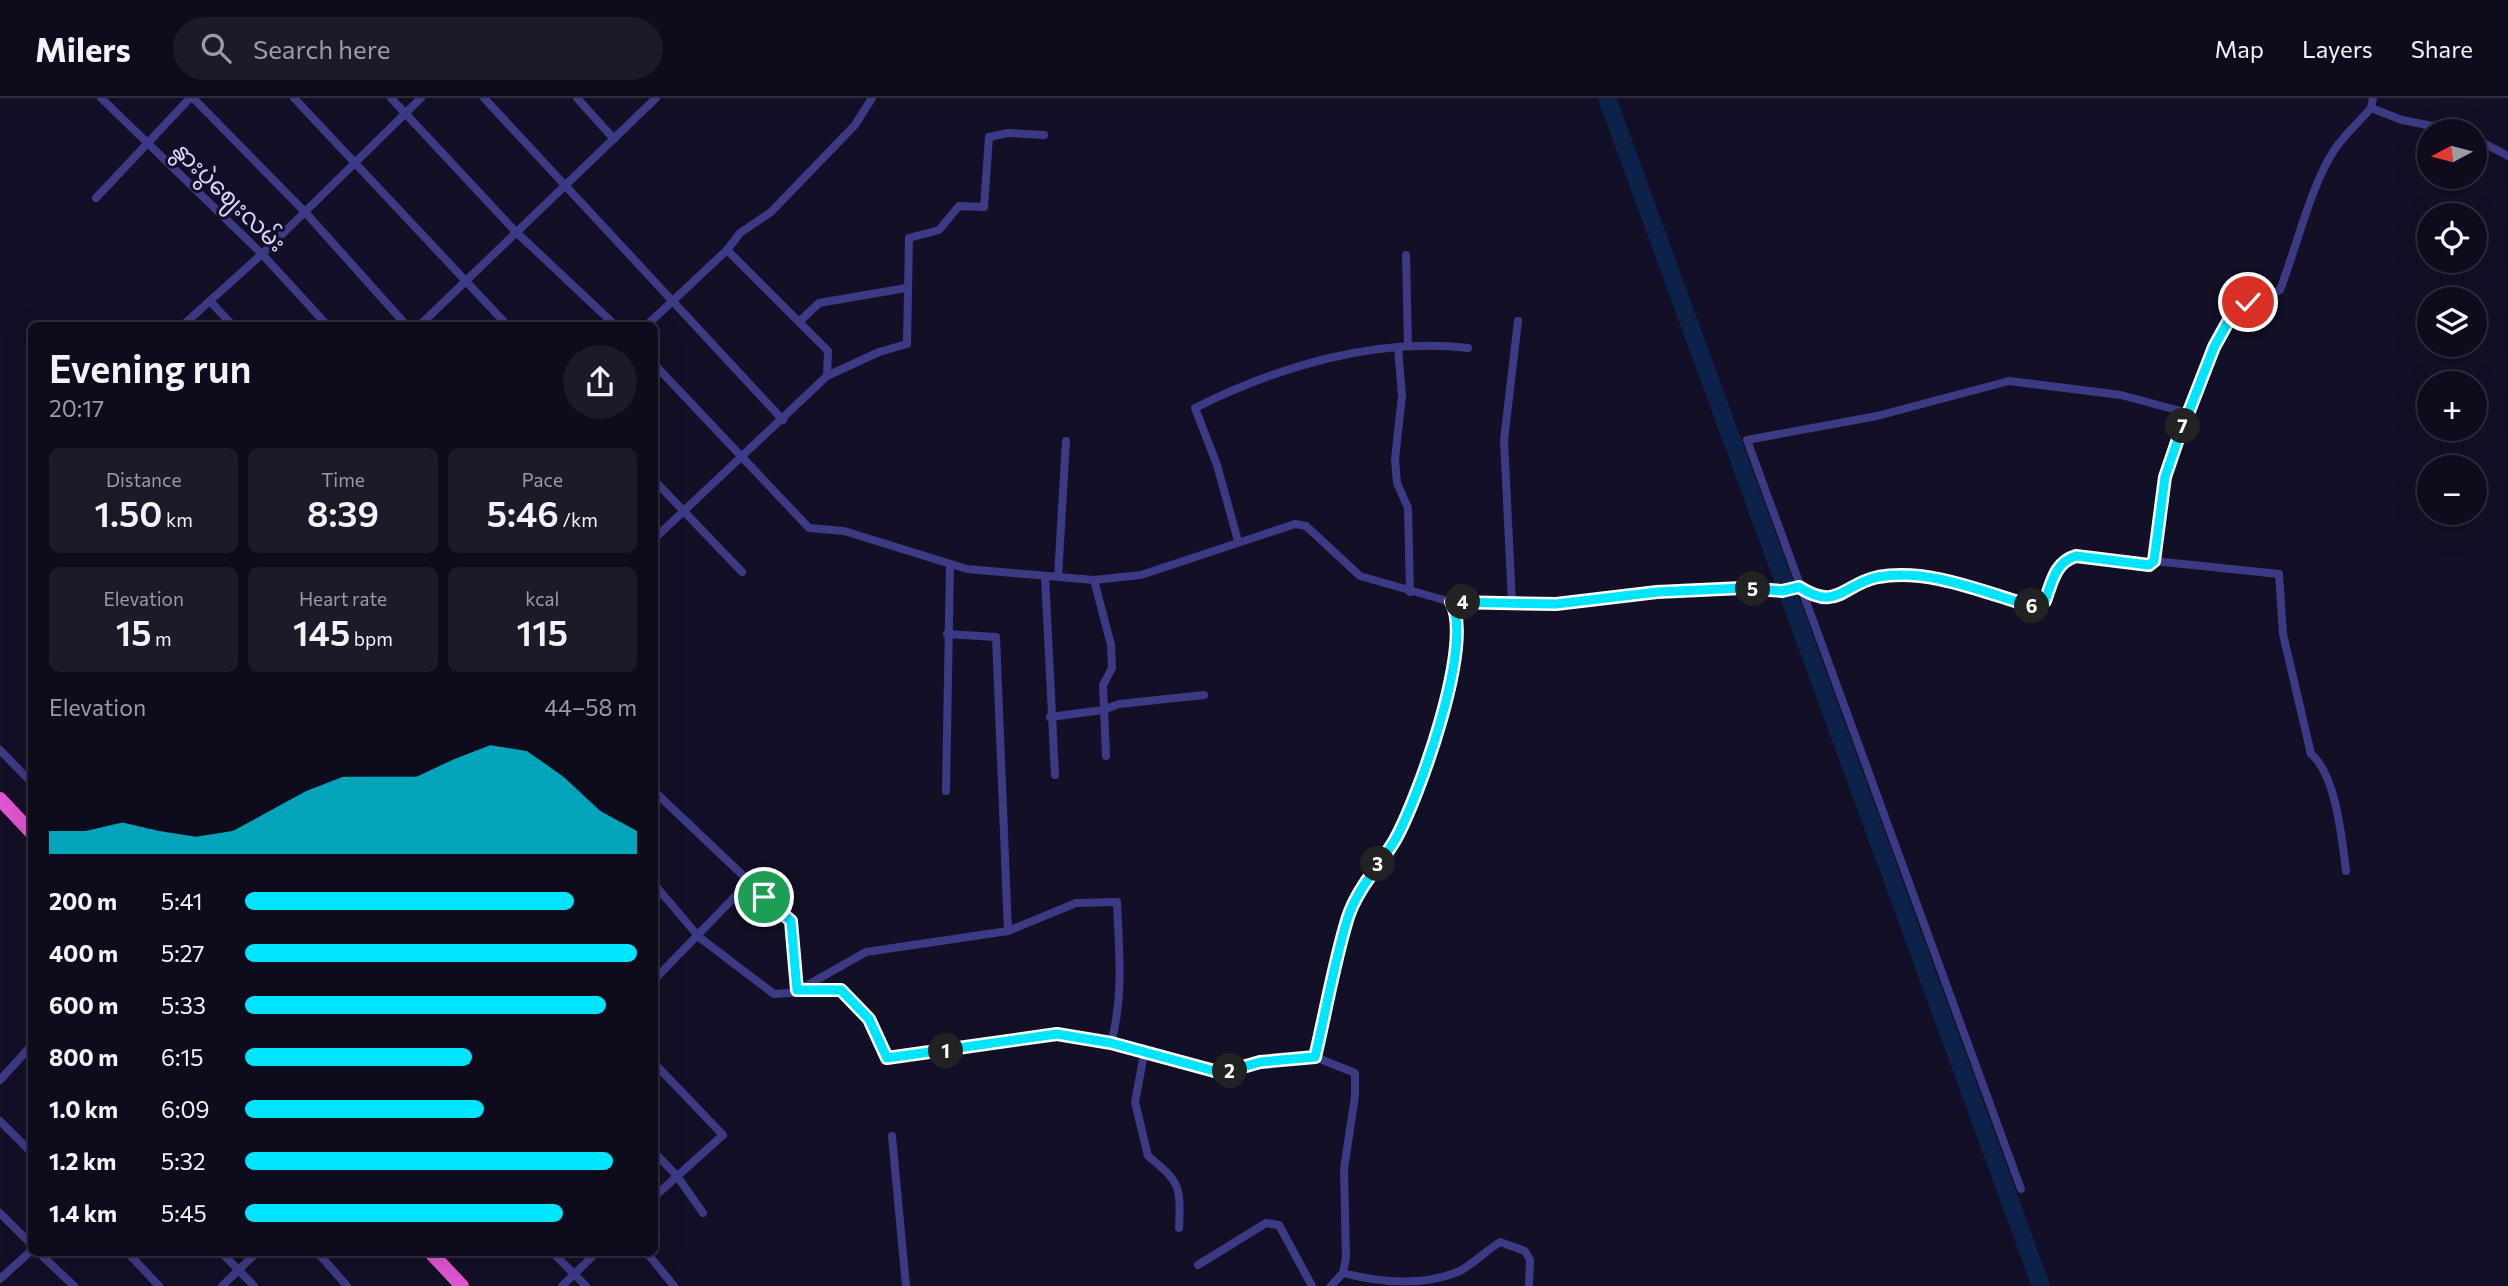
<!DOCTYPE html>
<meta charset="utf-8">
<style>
:root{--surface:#0e0b1c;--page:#1c1929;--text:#f1f3f6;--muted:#9b9ba3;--line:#2e2b3b;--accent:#00e5ff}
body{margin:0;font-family:Commissioner,"Noto Sans Myanmar",sans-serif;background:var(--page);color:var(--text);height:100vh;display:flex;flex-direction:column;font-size:26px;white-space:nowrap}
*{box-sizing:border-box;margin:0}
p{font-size:23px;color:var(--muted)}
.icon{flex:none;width:38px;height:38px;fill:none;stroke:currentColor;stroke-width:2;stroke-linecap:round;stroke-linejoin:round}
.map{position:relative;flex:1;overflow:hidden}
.drawer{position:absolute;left:28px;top:224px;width:630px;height:934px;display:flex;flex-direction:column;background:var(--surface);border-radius:10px;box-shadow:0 7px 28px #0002,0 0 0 2px var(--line)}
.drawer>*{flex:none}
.needle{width:46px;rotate:263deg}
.tools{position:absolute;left:2417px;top:21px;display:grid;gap:14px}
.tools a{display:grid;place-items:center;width:70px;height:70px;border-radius:50%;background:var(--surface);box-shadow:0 7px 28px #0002,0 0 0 2px var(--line);font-size:35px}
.pin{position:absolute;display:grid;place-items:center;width:60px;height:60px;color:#fff;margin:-30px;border:4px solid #fff;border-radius:50%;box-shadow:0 2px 7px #0007}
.km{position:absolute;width:35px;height:35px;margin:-18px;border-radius:50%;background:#222;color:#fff;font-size:19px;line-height:35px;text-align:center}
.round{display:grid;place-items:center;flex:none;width:74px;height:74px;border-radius:37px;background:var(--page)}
.overview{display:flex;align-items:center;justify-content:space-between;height:119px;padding:0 21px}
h1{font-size:38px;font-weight:600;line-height:52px}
.stats{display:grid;grid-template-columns:repeat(3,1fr);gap:10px;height:119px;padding:7px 21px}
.stats div{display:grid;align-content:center;border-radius:10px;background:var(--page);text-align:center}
.stats b{font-size:35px;font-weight:600}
.stats small{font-size:19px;font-weight:400}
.stats p{font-size:19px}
.chart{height:196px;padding:14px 21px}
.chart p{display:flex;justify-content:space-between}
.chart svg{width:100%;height:126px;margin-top:7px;fill:var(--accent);opacity:.7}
ul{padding:0 21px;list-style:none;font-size:23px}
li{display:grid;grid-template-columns:112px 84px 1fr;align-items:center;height:52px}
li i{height:18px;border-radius:9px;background:var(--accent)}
header{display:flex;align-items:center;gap:42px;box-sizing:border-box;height:98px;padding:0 35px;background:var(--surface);border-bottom:2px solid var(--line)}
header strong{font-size:33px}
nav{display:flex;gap:38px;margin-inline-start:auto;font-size:24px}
.search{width:490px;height:63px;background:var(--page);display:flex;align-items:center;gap:18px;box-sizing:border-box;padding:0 24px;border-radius:38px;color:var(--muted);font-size:26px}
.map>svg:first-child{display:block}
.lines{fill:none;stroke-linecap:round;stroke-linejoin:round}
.river{stroke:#0c2248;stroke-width:18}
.minor{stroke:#3d3a85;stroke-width:8}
.trunk{stroke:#e055d1;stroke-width:14}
.route-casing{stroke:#fff;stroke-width:14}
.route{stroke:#00e5ff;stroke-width:9}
.labels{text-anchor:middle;stroke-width:6;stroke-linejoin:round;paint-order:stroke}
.street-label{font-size:24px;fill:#d9d4ff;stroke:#130f26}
</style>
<header>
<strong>Milers</strong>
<div class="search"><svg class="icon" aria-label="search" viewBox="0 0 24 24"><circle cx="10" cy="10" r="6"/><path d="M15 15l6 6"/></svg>Search here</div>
<nav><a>Map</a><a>Layers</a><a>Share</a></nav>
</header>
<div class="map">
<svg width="2508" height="1188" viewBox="0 0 2508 1188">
<rect width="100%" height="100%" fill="#130f26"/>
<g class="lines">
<path class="river" d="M1607 0 2041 1188"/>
<g class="minor">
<path d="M101 0 262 156 328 228"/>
<path d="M193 0 305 114 407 228"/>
<path d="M294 0 508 228"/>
<path d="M391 0 515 133 616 228"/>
<path d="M484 0 783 322"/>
<path d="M577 0 614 41"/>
<path d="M2371 10 2373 0"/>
<path d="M2474 40 2508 58"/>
<path d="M96 100 190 0"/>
<path d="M727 152 828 253 827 278"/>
<path d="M1406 157 1408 248"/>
<path d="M210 203 233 228"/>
<path d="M799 224 819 205 906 190"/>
<path d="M182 228 262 156 421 0"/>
<path d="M419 228 656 0"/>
<path d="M646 228 727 152 740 135 771 114 855 27 872 0"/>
<path d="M1398 249 1402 298 1395 361 1397 385 1408 410 1410 494"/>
<path d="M654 266 809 430 844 433 967 471 1094 482 1141 477 1295 426 1306 428 1360 478 1451 504 1556 506 1657 494 1742 490 1782 493 1799 489C1839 514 1842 486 1878 479 1929 470 1983 494 2031 508L2045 503C2052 484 2055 464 2076 458L2143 468 2154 463 2165 379 2214 249 2235 211 2280 192C2296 151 2311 86 2335 51 2345 36 2359 24 2371 10L2402 22 2458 33"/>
<path d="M654 382 742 474"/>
<path d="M654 441 827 278 879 254 907 246 909 140 939 132 959 108 984 109 989 39 1008 35 1044 37"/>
<path d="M1238 443 1217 367 1195 310C1277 269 1375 239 1468 250"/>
<path d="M2154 463 2279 476 2283 536 2311 656C2336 676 2342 742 2346 773"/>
<path d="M1045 478 1055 677"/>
<path d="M1058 479 1066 343"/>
<path d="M1094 482 1111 547 1112 570 1103 587 1106 658"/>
<path d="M1512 505 1504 342 1518 223"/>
<path d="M1050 619 1103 612 1119 606 1204 597"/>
<path d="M0 652 32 685"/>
<path d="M654 693 791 823 797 893 866 854 1008 833 996 539 947 536"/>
<path d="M946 693 950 466"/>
<path d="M654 786 699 839 774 896 841 892 869 921 887 959 917 958 1057 936 1111 945 1222 975 1260 964 1315 959 1355 975V998L1344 1071 1346 1160 1343 1175 1331 1188"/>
<path d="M1008 833 1076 805 1117 804C1119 852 1124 898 1111 945"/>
<path d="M654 882 750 783"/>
<path d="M1144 956 1135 1004 1148 1058C1180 1084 1181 1088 1179 1130"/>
<path d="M1315 959C1326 913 1333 864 1348 819 1358 789 1380 769 1395 742 1418 701 1475 544 1451 504"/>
<path d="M654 965 723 1037 654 1099"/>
<path d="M0 982 32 947"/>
<path d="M0 1023 32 1055"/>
<path d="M892 1038 906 1188"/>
<path d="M654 1054 677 1078 703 1115"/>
<path d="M2021 1091 1747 342 1877 318 2009 283 2121 297 2188 315"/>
<path d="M0 1115 32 1147"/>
<path d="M39 1155 74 1188"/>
<path d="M128 1155 159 1188"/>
<path d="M222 1155 254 1188"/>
<path d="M318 1155 347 1188"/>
<path d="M553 1155 586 1188"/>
<path d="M647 1155 674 1188"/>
<path d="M1198 1167 1266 1125 1279 1127 1312 1188"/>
<path d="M1343 1175C1381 1185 1424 1188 1460 1173 1474 1165 1486 1153 1500 1144L1525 1153 1530 1162 1529 1188"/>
<path d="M0 1181 32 1152"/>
<path d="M222 1188 256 1155"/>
<path d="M562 1188 596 1155"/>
</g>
<g class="trunk">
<path d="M0 701 32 735"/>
<path d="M431 1155 462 1188"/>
</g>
</g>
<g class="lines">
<g class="route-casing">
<path id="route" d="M764 799 791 823 797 892H841L869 921 887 960 1057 936 1111 945 1222 975 1260 964 1315 959C1326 913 1334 864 1348 819 1358 789 1379 769 1395 742 1418 701 1475 544 1451 504L1556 506 1657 494 1742 490 1782 493 1799 489C1838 514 1843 486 1878 479 1929 470 1983 494 2031 508L2045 503C2052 484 2055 464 2076 458L2149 467 2154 463 2165 379 2177 344 2214 249 2235 211 2248 204"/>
</g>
<use href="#route" class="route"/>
</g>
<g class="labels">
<g class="street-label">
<text transform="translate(229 99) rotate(44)" y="8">နွားပွဲဈေးလမ်း</text>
</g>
</g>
</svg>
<div class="tools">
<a><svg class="needle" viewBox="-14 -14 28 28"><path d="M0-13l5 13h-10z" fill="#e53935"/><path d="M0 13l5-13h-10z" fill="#9b9ba3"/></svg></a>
<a><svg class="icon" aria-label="locate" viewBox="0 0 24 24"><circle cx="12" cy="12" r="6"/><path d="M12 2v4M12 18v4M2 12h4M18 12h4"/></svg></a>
<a><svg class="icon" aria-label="layers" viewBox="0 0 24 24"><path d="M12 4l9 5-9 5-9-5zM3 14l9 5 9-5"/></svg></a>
<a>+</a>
<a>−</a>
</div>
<div class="pin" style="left:764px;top:799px;background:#1e9e55"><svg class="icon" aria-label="arrive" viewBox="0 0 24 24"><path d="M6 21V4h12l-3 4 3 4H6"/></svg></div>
<div class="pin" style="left:2248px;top:204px;background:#d93025"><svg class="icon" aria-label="check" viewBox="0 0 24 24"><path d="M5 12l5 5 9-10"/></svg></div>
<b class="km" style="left:946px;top:953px">1</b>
<b class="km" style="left:1230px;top:973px">2</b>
<b class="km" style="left:1378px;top:766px">3</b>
<b class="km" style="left:1463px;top:504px">4</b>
<b class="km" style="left:1753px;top:491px">5</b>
<b class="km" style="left:2032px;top:508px">6</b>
<b class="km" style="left:2183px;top:328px">7</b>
<section class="drawer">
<div class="overview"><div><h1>Evening run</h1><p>20:17</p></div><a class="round"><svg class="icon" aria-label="share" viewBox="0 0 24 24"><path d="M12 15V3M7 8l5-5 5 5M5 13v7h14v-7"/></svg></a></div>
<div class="stats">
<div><p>Distance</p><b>1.50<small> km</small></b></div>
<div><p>Time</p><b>8:39</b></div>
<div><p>Pace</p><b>5:46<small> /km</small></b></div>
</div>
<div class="stats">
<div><p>Elevation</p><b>15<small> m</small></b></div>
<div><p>Heart rate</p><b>145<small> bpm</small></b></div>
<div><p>kcal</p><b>115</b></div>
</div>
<div class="chart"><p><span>Elevation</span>44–58 m</p>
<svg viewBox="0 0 160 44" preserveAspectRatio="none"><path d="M0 44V36L10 36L20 33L30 36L40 38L50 36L60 29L70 22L80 17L90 17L100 17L110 11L120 6L130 8L140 17L150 29L160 36V44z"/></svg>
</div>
<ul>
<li><b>200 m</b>5:41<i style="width:84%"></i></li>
<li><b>400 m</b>5:27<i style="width:100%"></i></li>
<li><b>600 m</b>5:33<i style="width:92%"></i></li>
<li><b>800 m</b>6:15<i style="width:58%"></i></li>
<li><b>1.0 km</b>6:09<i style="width:61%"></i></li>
<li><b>1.2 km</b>5:32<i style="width:94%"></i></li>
<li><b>1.4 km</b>5:45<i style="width:81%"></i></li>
</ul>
</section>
</div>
